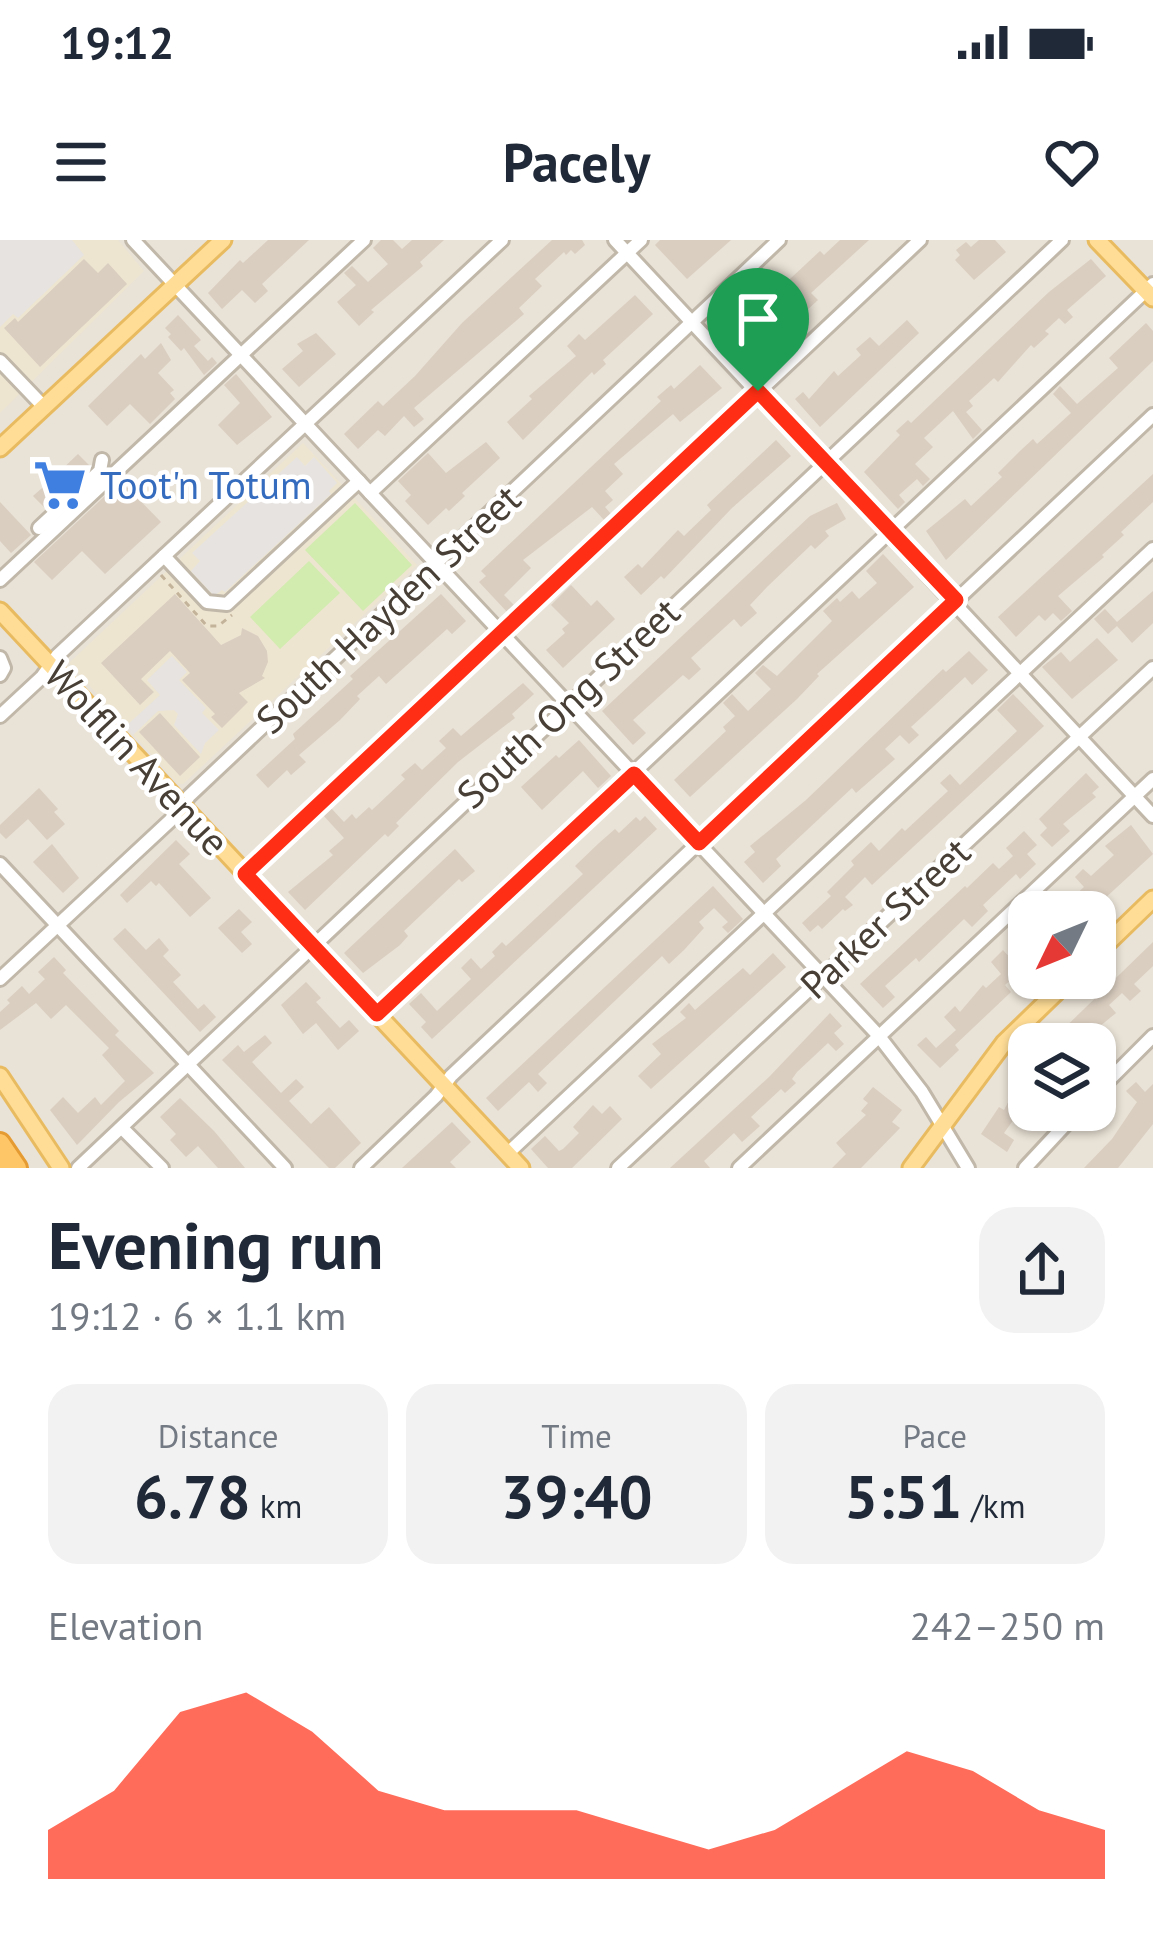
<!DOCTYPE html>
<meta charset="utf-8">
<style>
:root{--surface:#fff;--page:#f2f2f3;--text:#1f2937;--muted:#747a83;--accent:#ff2e14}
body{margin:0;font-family:"PT Sans",sans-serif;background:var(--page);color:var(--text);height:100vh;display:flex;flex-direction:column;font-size:45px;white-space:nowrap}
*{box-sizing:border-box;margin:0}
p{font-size:39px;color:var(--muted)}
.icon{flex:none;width:66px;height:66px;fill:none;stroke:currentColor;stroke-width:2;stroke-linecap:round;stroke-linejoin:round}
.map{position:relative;height:928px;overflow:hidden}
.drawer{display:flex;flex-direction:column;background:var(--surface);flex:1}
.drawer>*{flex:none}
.needle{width:78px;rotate:227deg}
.fabs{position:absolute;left:1008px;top:651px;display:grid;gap:24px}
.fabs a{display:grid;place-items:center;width:108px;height:108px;border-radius:24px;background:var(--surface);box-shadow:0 3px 9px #0004;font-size:60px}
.pin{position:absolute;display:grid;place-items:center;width:102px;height:102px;color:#fff;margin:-123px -51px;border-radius:50% 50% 50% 0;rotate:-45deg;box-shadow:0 0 12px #0007}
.pin .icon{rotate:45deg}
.round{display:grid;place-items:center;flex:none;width:126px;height:126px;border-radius:36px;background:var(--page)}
.head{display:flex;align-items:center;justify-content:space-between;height:204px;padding:0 48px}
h1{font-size:66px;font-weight:700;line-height:90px}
.metrics{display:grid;grid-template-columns:repeat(3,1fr);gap:18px;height:204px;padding:12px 48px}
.metrics div{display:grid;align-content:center;border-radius:30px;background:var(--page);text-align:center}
.metrics b{font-size:60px;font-weight:700}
.metrics small{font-size:33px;font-weight:400}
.metrics p{font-size:33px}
.chart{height:336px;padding:24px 48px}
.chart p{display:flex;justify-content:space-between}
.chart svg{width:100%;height:216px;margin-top:12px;fill:var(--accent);opacity:.7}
.status{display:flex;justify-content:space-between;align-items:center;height:84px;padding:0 60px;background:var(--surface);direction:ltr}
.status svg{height:33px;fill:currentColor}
header{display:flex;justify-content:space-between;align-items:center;height:156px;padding:0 48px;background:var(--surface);font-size:54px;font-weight:700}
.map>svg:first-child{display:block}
.residential{fill:#e9e2d6;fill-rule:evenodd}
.education{fill:#eee5d1}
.green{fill:#d2ebaf}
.parking{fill:#e6e3e0}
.building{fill:#dacec0}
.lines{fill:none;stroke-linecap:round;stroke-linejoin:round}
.minor-casing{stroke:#c1b8aa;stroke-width:18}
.major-casing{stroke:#e9bb61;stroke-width:21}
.highway-casing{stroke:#e59b32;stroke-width:24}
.path{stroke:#c3b39a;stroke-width:3;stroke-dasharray:6 6;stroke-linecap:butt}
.minor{stroke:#fff;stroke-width:12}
.major{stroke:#ffdd96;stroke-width:15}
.highway{stroke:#ffc668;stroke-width:18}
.route-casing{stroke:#fff;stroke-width:24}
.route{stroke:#ff2e14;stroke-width:15}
.labels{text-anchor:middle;stroke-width:9;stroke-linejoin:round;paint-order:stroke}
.shop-label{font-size:39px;fill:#366cbe;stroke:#fff;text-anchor:start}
.street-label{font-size:39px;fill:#484036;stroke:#fff}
</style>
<div class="status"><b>19:12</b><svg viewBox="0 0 49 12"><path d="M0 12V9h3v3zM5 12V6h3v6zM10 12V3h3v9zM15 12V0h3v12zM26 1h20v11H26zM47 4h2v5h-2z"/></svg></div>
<header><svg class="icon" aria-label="menu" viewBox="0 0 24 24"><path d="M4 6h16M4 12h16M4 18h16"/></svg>Pacely<svg class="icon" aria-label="heart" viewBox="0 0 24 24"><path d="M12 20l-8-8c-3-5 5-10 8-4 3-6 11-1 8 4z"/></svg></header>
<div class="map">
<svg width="1153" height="928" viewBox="0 0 1153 928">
<rect width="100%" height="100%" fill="#f5f0e8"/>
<path class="residential" d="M0 0H1153V928H0ZM1029 672H1095V738H1029ZM1029 804H1095V870H1029Z"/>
<g class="education">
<path d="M0 0H118L144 31 0 173Z"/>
<path d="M303 203 417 325 183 544H178L69 423Z"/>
</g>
<g class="green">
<path d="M355 263 412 325 363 371 305 310Z"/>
<path d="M309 321 340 353 280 409 250 377Z"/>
</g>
<g class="parking">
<path d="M0 0H72L84 15 18 78 13 74 0 87Z"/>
<path d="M297 217 305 226 314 217 337 243 329 251 331 254 225 352 222 350 214 356 191 331 200 321 192 313Z"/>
<path d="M172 416 187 432 179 440 206 468 202 473 219 490 205 503 201 514 174 485 178 474 174 470 158 471 133 495 125 487 160 455 147 440Z"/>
</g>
<g class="building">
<path d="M268 0H309L262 44 268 51 255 63 242 50 222 69 208 53 240 20 243 23Z"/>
<path d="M381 0H393L402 9 412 0H444L420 22 423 26 371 70 374 72 359 86 337 62 356 45 344 33 352 26 368 42 388 24 373 8Z"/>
<path d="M552 0H582L585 5 575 14 571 10 566 15 564 12 535 39 542 46 519 68 524 74 414 168 424 179 414 187 404 176 385 196 378 190 358 209 344 194 378 161 383 166 415 136 462 83Z"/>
<path d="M660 0H731L687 39 655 5Z"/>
<path d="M840 0H869L811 53 818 60 805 72 797 64 752 110 731 88 745 75 748 78 820 11 824 15Z"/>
<path d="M979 0H995L1006 12 974 40 955 20 960 15 956 10 966 2 971 7Z"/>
<path d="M84 19 98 33 108 23 127 44 40 127 4 88 15 78 18 82Z"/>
<path d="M1091 19 1106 36 1067 70 1073 77 1065 84 1059 78 1045 91 1049 94 1034 108 1031 105 998 142 994 138 969 161 973 166 966 172 982 190 973 199 953 171 924 198 933 207 915 224 930 239 923 246 917 239 899 255 905 262 898 269 864 232 900 195 896 191 908 180 911 183 1049 52Z"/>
<path d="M635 55 653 74 603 120 606 124 594 135 592 132 523 200 507 182 532 159 529 156 576 116 567 106 579 94 585 100Z"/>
<path d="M178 75 201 100 194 106 208 121 212 117 217 123 204 135 184 108 181 111 168 97 171 94 165 88Z"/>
<path d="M907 80 919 93 820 187 795 159 803 152 809 159 834 131 838 136 861 115 856 109 870 97 879 106Z"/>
<path d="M1146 83 1153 91V121L946 320 926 291 965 259 971 266 1002 237 998 233 1020 211 1033 199 1037 204 1071 173 1053 154 1060 146 1077 164 1118 128 1109 118Z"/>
<path d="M316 93 336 114 299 147 282 129 303 111 297 104Z"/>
<path d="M161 103 171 120 158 133 174 150 170 153 175 159 150 184 130 164 107 186 88 166 141 114 145 119Z"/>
<path d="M700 125 722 148 680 182 673 174 614 224 623 234 605 251 613 260 605 267 612 275 605 281 592 267 523 320 531 328 504 355 515 366 508 373 479 342 486 336 481 331 661 161 657 157 671 145 674 149Z"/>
<path d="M236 134 272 177 237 205 218 185 240 163 224 145Z"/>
<path d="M776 200 791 216 732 268 664 339 661 336 641 355 624 337 638 324 642 328 678 290 684 296 711 270 707 265Z"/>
<path d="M486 202 500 218 462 253 465 256 449 271 446 268 428 285 405 261 411 255 398 241 428 213 446 233Z"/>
<path d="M78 214 90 226 45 268 33 256 50 241 47 237 53 231 57 234Z"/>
<path d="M1153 234V262L1121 292 1124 295 1102 315 1104 317 1058 356 1072 371 1061 381 1053 373 1045 381 1039 375 1016 397 998 377Z"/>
<path d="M121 241 161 282 105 334 82 311 52 340 34 322Z"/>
<path d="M0 262 31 295 11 313 0 301Z"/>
<path d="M837 263 846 279 825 291 829 296 815 309 811 305 768 346 750 365 757 373 741 387 734 379 691 418 701 429 689 440 683 435 633 480 646 493 633 505 602 471 810 276Z"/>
<path d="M883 314 914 347 817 434 819 436 797 459 690 557 674 540 726 491 723 487 735 476 723 463 732 454 748 471 771 449 755 433 763 425 777 436 832 381 823 371 837 358 840 362 852 351 859 359 877 343 866 331Z"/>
<path d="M571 345 591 366 597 360 615 379 563 428 546 410 565 393 562 389 569 383 551 365Z"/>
<path d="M1153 351V383L1132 403 1117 386 1108 394 1094 379 1105 369 1117 382Z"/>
<path d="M175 354 221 405 241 395 242 388 258 396 267 411 268 422 262 436 265 438 239 453 248 462 222 488 211 477 215 474 182 440 190 433 170 411 141 439 154 452 140 465 101 423Z"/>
<path d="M441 354 466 381 452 394 447 389 386 444 379 436 357 456 360 459 340 480 299 515 306 522 291 535 287 530 268 548 256 535 295 499 293 494 353 439 350 436Z"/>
<path d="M1097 398 1118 420 1072 459 1042 427 1061 412 1070 422Z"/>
<path d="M969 411 988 430 972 445 965 437 935 465 911 487 919 495 909 504 900 495 885 509 895 519 856 553 852 548 776 619 781 626 763 643 744 622 755 612 750 606 806 560 943 429 946 432Z"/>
<path d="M523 443 534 454 512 474 515 478 458 522 396 583 399 586 388 597 385 594 305 670 288 652 333 615 329 611 344 598 323 575 331 568 344 582 352 574 356 579 369 567 372 570 405 539 401 535 415 523 422 530 446 508 439 501 453 488 461 496Z"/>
<path d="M1013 454 1044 486 872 645 865 637 845 657 853 665 845 671 843 669 822 689 818 685 810 692 802 683 831 656 827 652 854 625 851 621 871 602 879 611 902 588 905 591 948 551 940 543 950 534 960 545 1017 491 997 470Z"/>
<path d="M160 473 200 517 180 536 139 492Z"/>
<path d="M579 500 611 536 598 548 583 531 542 570 521 547 556 515 559 518Z"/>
<path d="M1086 533 1099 547 1092 553 1096 557 1063 584 1070 591 1052 607 1040 595 1047 588 1039 579Z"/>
<path d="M39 548 58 569 54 572 65 584 47 600 28 579 6 599 0 593V585Z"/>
<path d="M645 576 657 589 432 799 421 787 426 782 409 764 421 753 437 771 471 739 461 728 471 718 481 729 495 716 492 712 502 702 506 706 583 634 575 626 599 603 615 589 619 593 636 577 640 581Z"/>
<path d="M1131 585 1153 614 1090 672H1057L1084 647 1075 637 1083 629 1091 636 1114 615 1105 606Z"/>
<path d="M1024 591 1037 605 1027 614 1036 624 1020 639 1016 634 983 665 988 671 972 687 964 679 919 722 916 718 885 746 895 757 883 768 860 744 965 646 967 648 993 623 999 629 1013 616 1006 608Z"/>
<path d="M176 600 190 614 179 624 211 658 190 677 159 643 156 646 151 641 127 663 120 655Z"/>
<path d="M52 604 79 638 63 653 33 622Z"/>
<path d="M455 609 475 631 462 642 459 639 404 691 408 696 400 705 363 733 344 713Z"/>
<path d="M713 646 743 679 728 693 722 687 728 682 714 668 699 682 704 688 684 710 669 724 662 716 538 834 547 843 538 852 529 842 498 871 486 858Z"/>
<path d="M239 669 252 682 241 692 252 704 242 713 218 688Z"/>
<path d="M125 688 146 710 159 698 169 710 163 716 181 735 173 742 198 769 204 764 216 777 200 792 113 699Z"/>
<path d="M1153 702V726L1134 744 1141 751 1130 761 1122 753 1109 765 1116 773 1078 804H1048Z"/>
<path d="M1029 709V733L1024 728 1005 745 1011 752 955 805 959 810 940 828 917 805 926 797 936 808 956 790 944 777 955 766 960 772 983 745 986 748 1001 734 991 722 1003 710 1014 722Z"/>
<path d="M773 713 786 727 651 849 638 836 661 814 652 804 686 778 680 772 689 763 695 770 743 728 750 735Z"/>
<path d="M54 717 66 730 63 733 119 791 115 795 154 833 119 862 77 905 50 870 63 857 78 873 95 857 101 865 125 841 102 815 109 808 66 765 51 779 36 763 0 790V772L10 763 7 760 22 746 29 754 45 739 38 732Z"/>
<path d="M306 742 321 758 316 762 340 788 349 780 359 791 338 810 316 783 303 794 281 765Z"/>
<path d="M830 773 842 786 834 793 844 804 836 811 828 803 797 832 792 839 796 843 785 853 781 849 751 877 760 886 742 902 734 893 704 921 710 928H670L769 837Z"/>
<path d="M265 795 272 803 252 822 281 853 296 839 304 847 289 861 311 884 329 867 361 903 335 928H329L222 820 238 805 244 812Z"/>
<path d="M1029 823V868H1022L1004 893 1014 900 1007 912 981 894 999 867 1004 870Z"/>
<path d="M1136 842 1145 852 1153 844V884L1118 928H1084L1112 899 1137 862 1126 851Z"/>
<path d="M873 847 902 870 892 882 900 888 861 928H832L846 914 836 903 866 875 861 871 868 863 863 859Z"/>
<path d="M180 858 214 891 245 928H218L198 906 186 917 170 900 176 894 160 877Z"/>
<path d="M593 865 602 874 610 866 622 879 572 928H548L531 909 545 896 559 911 563 909 579 893 573 887Z"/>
<path d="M452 882 471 902 450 922 456 928H402Z"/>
</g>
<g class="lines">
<g class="minor-casing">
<g id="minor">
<path d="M133 0 878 795 922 852 968 928"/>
<path d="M615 0 1153 576"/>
<path d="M0 121 44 167"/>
<path d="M370 253 641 0"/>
<path d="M39 288 100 231 102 220"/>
<path d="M164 316 207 362 227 364 359 241"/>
<path d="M0 340 364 0"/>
<path d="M0 418 4 428 0 435"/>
<path d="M0 476 42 437 57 416 502 0"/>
<path d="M0 624 285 928"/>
<path d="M245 634 920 0"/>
<path d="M0 739 174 577 189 556 779 0"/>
<path d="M377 774 1153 44"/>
<path d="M1095 854 1153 796"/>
<path d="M122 888 162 928"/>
<path d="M507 914 1153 309"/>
<path d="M78 928 1062 0"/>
<path d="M361 928 436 856 451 836 1153 175"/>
<path d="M618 928 1153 428"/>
<path d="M739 928 1153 539"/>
<path d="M1025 928 1079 870"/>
</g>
</g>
<g class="major-casing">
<g id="major">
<path d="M1097 0 1153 58"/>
<path d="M0 208 223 0"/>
<path d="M0 371 521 928"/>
<path d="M1095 715 1153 659"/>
<path d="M0 836 61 928"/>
<path d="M911 928 1004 803 1071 738"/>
</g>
</g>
<g class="highway-casing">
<g id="highway">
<path d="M0 903 17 928"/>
<path d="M0 925 2 928"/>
</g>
</g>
<path class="path" d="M161 335 207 386H218L232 375"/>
<use href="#minor" class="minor"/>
<use href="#major" class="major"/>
<use href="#highway" class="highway"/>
</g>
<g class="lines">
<g class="route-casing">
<path id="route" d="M758 151 956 360 699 603 634 534 377 774 245 634Z"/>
</g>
<use href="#route" class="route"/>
</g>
<defs>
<g id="supermarket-bare" transform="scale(4.14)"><path d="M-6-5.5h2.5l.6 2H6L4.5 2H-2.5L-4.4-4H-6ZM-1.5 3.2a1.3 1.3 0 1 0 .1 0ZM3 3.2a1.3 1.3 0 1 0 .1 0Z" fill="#3f7fe0" stroke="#fff" stroke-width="2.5" paint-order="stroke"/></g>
</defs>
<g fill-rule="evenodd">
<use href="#supermarket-bare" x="60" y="245"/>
</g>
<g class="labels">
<g class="shop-label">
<text x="100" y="259">Toot'n Totum</text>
</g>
<g class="street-label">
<text transform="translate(388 369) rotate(-43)" y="14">South Hayden Street</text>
<text transform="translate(568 463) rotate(-43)" y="14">South Ong Street</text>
<text transform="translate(137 518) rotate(47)" y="14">Wolflin Avenue</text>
<text transform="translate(885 678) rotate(-43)" y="14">Parker Street</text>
</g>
</g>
</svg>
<div class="fabs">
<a><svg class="needle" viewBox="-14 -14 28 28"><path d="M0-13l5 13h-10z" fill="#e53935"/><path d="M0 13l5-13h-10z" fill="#747a83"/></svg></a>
<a><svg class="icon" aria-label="layers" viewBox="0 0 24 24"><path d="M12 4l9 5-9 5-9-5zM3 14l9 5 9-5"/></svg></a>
</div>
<div class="pin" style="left:758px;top:151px;background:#1e9e55"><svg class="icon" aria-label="arrive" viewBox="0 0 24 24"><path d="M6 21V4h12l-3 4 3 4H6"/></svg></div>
</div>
<section class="drawer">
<div class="head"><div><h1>Evening run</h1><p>19:12 · 6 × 1.1 km</p></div><a class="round"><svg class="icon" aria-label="share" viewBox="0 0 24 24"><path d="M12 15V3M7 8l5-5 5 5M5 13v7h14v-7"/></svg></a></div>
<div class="metrics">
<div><p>Distance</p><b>6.78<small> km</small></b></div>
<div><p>Time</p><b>39:40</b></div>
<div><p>Pace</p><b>5:51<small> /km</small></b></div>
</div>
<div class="chart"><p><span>Elevation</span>242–250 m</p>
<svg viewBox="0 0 160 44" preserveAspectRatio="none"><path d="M0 44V34L10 26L20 10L30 6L40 14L50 26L60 30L70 30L80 30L90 34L100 38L110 34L120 26L130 18L140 22L150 30L160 34V44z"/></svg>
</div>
</section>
